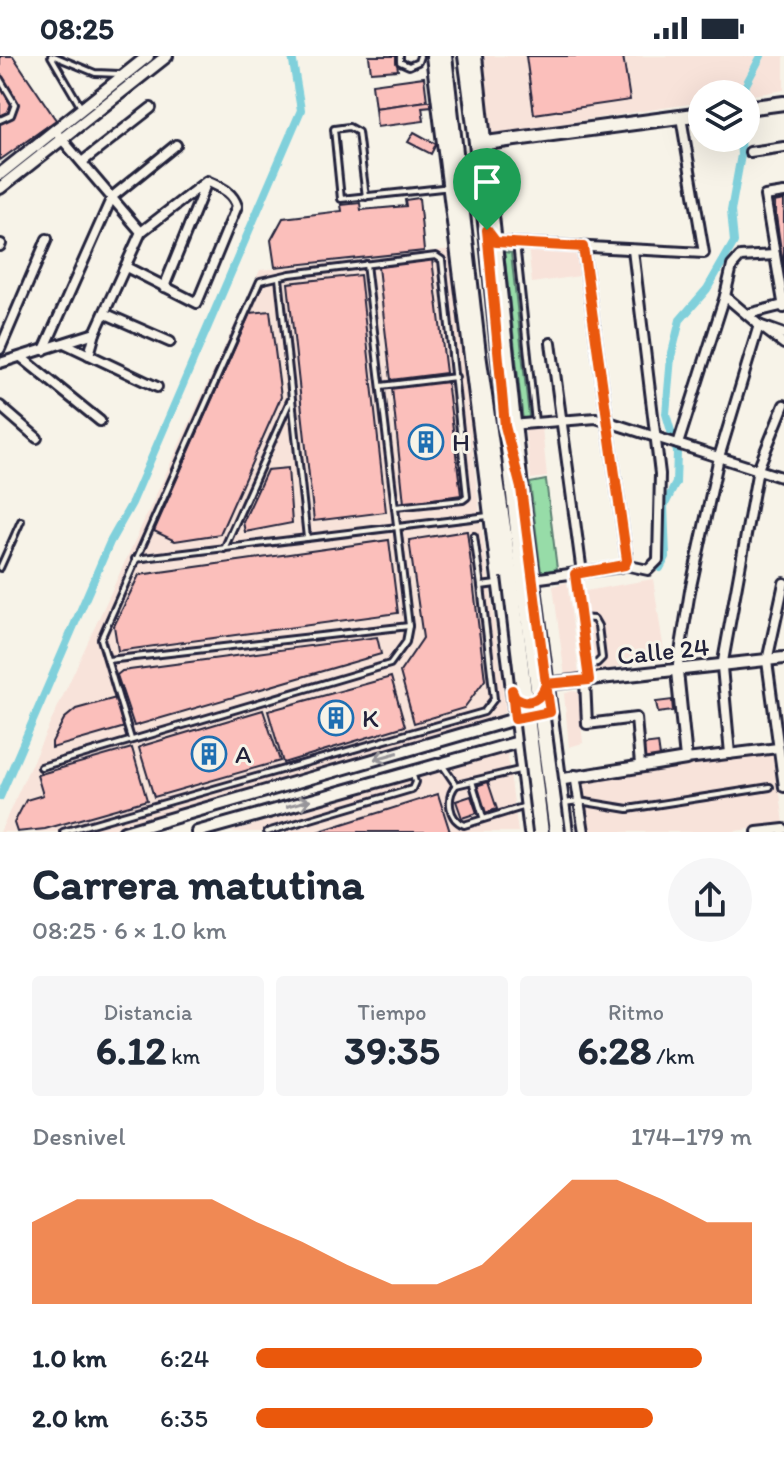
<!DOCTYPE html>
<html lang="es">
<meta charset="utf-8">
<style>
:root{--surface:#fff;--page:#f6f6f7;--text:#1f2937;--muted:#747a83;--accent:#ea580c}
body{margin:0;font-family:Itim,sans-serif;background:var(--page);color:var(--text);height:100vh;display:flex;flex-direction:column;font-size:30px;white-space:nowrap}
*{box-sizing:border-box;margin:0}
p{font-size:26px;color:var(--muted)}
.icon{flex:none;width:44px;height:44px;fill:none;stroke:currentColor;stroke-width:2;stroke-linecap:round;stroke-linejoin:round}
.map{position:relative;height:776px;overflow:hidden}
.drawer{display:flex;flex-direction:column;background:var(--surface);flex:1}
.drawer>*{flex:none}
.buttons{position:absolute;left:688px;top:24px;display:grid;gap:16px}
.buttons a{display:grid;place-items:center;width:72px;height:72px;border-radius:50%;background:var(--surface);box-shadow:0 8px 32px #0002;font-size:40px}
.pin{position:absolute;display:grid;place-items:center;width:68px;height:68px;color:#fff;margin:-82px -34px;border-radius:50% 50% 50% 0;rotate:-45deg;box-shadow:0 0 8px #0007}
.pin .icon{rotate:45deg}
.round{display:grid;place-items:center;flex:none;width:84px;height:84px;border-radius:42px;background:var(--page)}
.summary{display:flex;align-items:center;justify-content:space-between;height:136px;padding:0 32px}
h1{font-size:44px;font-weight:700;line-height:60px}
.figures{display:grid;grid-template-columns:repeat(3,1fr);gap:12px;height:136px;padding:8px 32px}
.figures div{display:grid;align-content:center;border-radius:8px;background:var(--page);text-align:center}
.figures b{font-size:40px;font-weight:700}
.figures small{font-size:22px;font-weight:400}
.figures p{font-size:22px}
.chart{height:224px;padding:16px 32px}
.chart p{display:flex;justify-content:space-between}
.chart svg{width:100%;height:144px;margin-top:8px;fill:var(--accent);opacity:.7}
ul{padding:0 32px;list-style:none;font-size:26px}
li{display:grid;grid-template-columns:128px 96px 1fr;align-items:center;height:60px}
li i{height:20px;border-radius:10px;background:var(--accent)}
.status{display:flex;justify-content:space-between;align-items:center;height:56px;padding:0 40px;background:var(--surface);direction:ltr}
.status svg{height:22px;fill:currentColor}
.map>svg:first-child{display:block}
.built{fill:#f8e3da}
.green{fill:#97dca8;stroke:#5c7f72;stroke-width:2}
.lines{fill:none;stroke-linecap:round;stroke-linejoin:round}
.canal{stroke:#80d0db;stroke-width:8}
.building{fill:#fbbfbb;stroke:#22223b;stroke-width:2}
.service-casing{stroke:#22223b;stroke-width:10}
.minor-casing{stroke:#22223b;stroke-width:14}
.tertiary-casing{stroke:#22223b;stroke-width:16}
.secondary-casing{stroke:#22223b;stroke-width:18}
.primary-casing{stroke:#22223b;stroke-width:20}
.service{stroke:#f7f3e8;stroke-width:4}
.minor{stroke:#f7f3e8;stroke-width:8}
.tertiary{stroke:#f7f3e8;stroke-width:10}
.secondary{stroke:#f7f3e8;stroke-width:12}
.primary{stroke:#f7f3e8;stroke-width:14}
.primary-bridge-casing{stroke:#22223b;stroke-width:20;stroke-linecap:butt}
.primary-bridge{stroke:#f7f3e8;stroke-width:14}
.oneway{stroke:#97959a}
.route-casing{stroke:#fff;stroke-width:16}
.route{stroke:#ea580c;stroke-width:10}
.labels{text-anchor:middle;stroke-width:6;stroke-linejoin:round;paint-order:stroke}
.poi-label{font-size:26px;fill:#22223b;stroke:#f7f3e8;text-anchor:start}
.street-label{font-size:26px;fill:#22223b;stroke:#f7f3e8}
</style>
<div class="status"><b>08:25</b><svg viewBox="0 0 49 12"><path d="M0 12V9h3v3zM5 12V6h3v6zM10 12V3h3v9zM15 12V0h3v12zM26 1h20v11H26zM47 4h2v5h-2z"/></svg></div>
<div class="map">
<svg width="784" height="776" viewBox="0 0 784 776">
<rect width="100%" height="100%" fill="#f7f3e8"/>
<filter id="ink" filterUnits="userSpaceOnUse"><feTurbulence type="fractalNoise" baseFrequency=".0125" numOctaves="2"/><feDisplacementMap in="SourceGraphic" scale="16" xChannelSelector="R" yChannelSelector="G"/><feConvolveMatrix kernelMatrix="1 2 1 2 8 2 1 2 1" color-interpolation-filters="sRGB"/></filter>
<g filter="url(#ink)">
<g class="built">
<path d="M479 0H784V34L746 40 702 38V46L489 79Z"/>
<path d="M528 190 580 193 586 219 532 227Z"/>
<path d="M453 193 477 434 506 654 500 661 101 776H0L260 214Z"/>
<path d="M542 372 547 421 531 423 525 373Z"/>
<path d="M653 523 665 602 591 617 580 536Z"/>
<path d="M567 526 579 619 565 621 553 530Z"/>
<path d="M572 635 578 636 583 687 569 691 564 638Z"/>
<path d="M507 695 518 776H228Z"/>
<path d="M775 697 784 768 729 776H585L579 723Z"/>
</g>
<g class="green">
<path d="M504 196 511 197 529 361 523 365Z"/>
<path d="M546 424 557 513 541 516 530 427Z"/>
</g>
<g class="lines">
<g class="canal">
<path d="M741 38 761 0"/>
<path d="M660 512 666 501 664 450 676 427 677 396 666 358 671 301 680 264 707 233 734 186 731 155 741 99 740 82"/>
<path d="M0 741 110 486 132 447 301 54 292 0"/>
</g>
</g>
<g class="building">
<path d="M0 0H13L56 64 0 104Z"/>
<path d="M369 0H396L398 14 371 16Z"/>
<path d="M526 0H623L630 44 534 58Z"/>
<path d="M424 21 427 45 375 52 372 28Z"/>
<path d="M427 45H431L432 50 422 51 424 65 377 71 375 52Z"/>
<path d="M414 76 436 88 431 98 408 86Z"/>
<path d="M419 142 424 195 275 211 271 184 283 162 342 155 341 149 360 147 361 154 406 150 405 144Z"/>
<path d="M784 144V215L774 146Z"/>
<path d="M432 203 446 317 391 324 378 211Z"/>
<path d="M360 219 386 456 314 465 288 227Z"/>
<path d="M270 255 281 341 220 478 175 485 154 475 250 257Z"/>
<path d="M447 324 461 439 404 447 392 332Z"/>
<path d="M288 412 292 467 245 476 243 466 267 414Z"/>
<path d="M467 475 485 624 464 652 414 667 400 616 423 582 409 484Z"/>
<path d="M389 484 398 557 118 595 114 570 139 519Z"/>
<path d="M377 581 381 598 134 670 117 619 122 615Z"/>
<path d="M391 621 405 670 283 707 268 655Z"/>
<path d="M116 642 125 671 52 692V686L64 663 76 653Z"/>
<path d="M672 644 673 655 658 657 656 646Z"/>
<path d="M263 654 280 705 154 741 139 692 142 690Z"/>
<path d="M658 687 660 701 644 703 642 689Z"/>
<path d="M132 692 147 744 45 773 17 776 14 767 26 744 43 739 37 719Z"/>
<path d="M488 726 497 753 485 757 476 730Z"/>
<path d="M438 738 450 776H317Z"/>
<path d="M471 740 477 757 462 762 456 745Z"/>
</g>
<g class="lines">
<g class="service-casing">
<g id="service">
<path d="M51 0 82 53"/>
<path d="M54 0 95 17 120 18"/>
<path d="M400 0V6L409 10 418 6 420 0"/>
<path d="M0 23 15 48 11 59 0 64"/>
<path d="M366 141 358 76 349 71 334 73 341 143 442 132H449"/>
<path d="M516 187 535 366"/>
<path d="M279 222 307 482"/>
<path d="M381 330 456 321"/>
<path d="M474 480 481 530 496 528"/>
<path d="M224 493 290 345"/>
<path d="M135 503 488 460"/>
<path d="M0 512 21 465"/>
<path d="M575 518 589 622"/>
<path d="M579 562 594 563 598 570 602 602 597 607 587 609"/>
<path d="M108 604 409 570"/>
<path d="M131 683 101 583 260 225 290 218 436 200 442 204 467 441 463 444 395 451"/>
<path d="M443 710 456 729 519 714"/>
<path d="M41 711 390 608 406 586 409 570 366 208"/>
<path d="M472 725 483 761"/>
<path d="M456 729C446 741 448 763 464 769L526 750"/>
<path d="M564 747 579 745 628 753 770 731"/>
<path d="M63 776 484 656 494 643 481 530"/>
<path d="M267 776 412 733 415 726 412 716"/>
</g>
</g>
<g class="minor-casing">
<g id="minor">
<path d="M54 74 141 176"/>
<path d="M750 96 784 91"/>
<path d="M82 106 151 52"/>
<path d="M784 137 765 140 784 252"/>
<path d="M496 186 704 197 681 61"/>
<path d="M0 190 1 188"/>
<path d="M164 231 206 128"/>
<path d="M725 240 759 269 784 278"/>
<path d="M106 258 170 286"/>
<path d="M748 258 784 249"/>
<path d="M551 287 582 517"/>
<path d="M66 288 157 331"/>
<path d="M0 293 47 183"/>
<path d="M44 294 112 141 176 89"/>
<path d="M89 299 95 277 141 176 207 125C221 132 232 135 237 150L197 247 126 211"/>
<path d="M21 301 100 365"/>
<path d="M0 307 95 277"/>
<path d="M0 350 37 382"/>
<path d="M510 369 596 362 784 422"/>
<path d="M678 388 725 240 732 210 740 201 775 199"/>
<path d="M625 509 648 514 658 504 660 418 633 194"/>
<path d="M533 523 620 511 625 509 627 504 583 191"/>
<path d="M784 527 767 605 784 731"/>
<path d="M677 615 690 535 719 401 759 269 784 288"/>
<path d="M585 625 587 668 636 662 640 709"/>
<path d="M730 698 722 611 758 413 784 349"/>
<path d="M686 703 778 692"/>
<path d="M575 719 584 776"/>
<path d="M757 776 784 773"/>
</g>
</g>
<g class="tertiary-casing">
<g id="tertiary">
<path d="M0 118 148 0"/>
<path d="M0 132 167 0"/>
<path d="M546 628 784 602"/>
<path d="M558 724 686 703 677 615"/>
<path d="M124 776 515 663 548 656"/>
<path d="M197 776 551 677"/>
</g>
</g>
<g class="secondary-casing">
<g id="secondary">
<path d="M433 0 531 776"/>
<path d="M475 0 521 432 566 776"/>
<path d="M746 52 784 47"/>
<path d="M486 87 702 58"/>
</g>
</g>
<g class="primary-casing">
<g id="primary">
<path d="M444 0 478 298 510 520"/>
<path d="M466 0C490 172 502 345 523 518"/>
</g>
</g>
<use href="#service" class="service"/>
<use href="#minor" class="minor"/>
<use href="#tertiary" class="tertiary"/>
<use href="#secondary" class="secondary"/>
<use href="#primary" class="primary"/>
<g class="primary-bridge-casing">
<g id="primary-bridge">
<path d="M523 518 557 776"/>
<path d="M510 520 541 776"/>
</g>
</g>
<use href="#primary-bridge" class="primary-bridge"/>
</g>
<defs><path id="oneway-shaft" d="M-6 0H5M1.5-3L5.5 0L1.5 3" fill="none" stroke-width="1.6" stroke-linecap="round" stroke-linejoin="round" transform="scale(2)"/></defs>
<g class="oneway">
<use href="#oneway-shaft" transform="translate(386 700) rotate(164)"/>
<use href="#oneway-shaft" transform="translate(299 747) rotate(-16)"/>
</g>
</g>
<g class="lines" filter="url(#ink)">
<g class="route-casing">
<path id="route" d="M487 174 505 370 521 432 546 628C541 643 530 651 515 641L512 634 515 663 550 656 546 628 589 624 575 518 625 509 627 504 583 191 496 186 487 174"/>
</g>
<use href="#route" class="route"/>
</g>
<defs>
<g id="building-ring" transform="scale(1.8)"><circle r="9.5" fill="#f7f3e8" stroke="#1f6fb2" stroke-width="1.5"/><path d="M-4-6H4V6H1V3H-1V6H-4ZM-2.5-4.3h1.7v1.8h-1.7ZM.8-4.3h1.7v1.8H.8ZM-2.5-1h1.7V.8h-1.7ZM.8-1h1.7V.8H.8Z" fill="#1f6fb2"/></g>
</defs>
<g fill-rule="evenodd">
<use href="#building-ring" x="426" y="386"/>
<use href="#building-ring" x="336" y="662"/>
<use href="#building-ring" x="209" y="698"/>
</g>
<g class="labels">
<g class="poi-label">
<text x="452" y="395">H</text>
<text x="362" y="671">K</text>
<text x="235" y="707">A</text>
</g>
<g class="street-label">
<text transform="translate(663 595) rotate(-6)" y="9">Calle 24</text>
</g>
</g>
</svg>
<div class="buttons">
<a><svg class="icon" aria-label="layers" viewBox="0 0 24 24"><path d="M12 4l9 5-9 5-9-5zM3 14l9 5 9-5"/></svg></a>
</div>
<div class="pin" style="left:487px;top:174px;background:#1e9e55"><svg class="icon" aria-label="arrive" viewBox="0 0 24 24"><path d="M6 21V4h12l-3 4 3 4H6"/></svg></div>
</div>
<section class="drawer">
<div class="summary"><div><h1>Carrera matutina</h1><p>08:25 · 6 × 1.0 km</p></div><a class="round"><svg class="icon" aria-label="share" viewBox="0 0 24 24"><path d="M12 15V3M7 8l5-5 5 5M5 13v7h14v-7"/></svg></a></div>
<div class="figures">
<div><p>Distancia</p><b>6.12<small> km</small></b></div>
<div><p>Tiempo</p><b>39:35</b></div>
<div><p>Ritmo</p><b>6:28<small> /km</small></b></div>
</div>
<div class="chart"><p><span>Desnivel</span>174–179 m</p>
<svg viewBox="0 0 160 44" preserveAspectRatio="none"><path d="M0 44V19L10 12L20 12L30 12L40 12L50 19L60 25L70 32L80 38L90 38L100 32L110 19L120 6L130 6L140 12L150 19L160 19V44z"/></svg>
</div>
<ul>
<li><b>1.0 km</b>6:24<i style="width:90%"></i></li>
<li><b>2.0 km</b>6:35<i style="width:80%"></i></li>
</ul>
</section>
